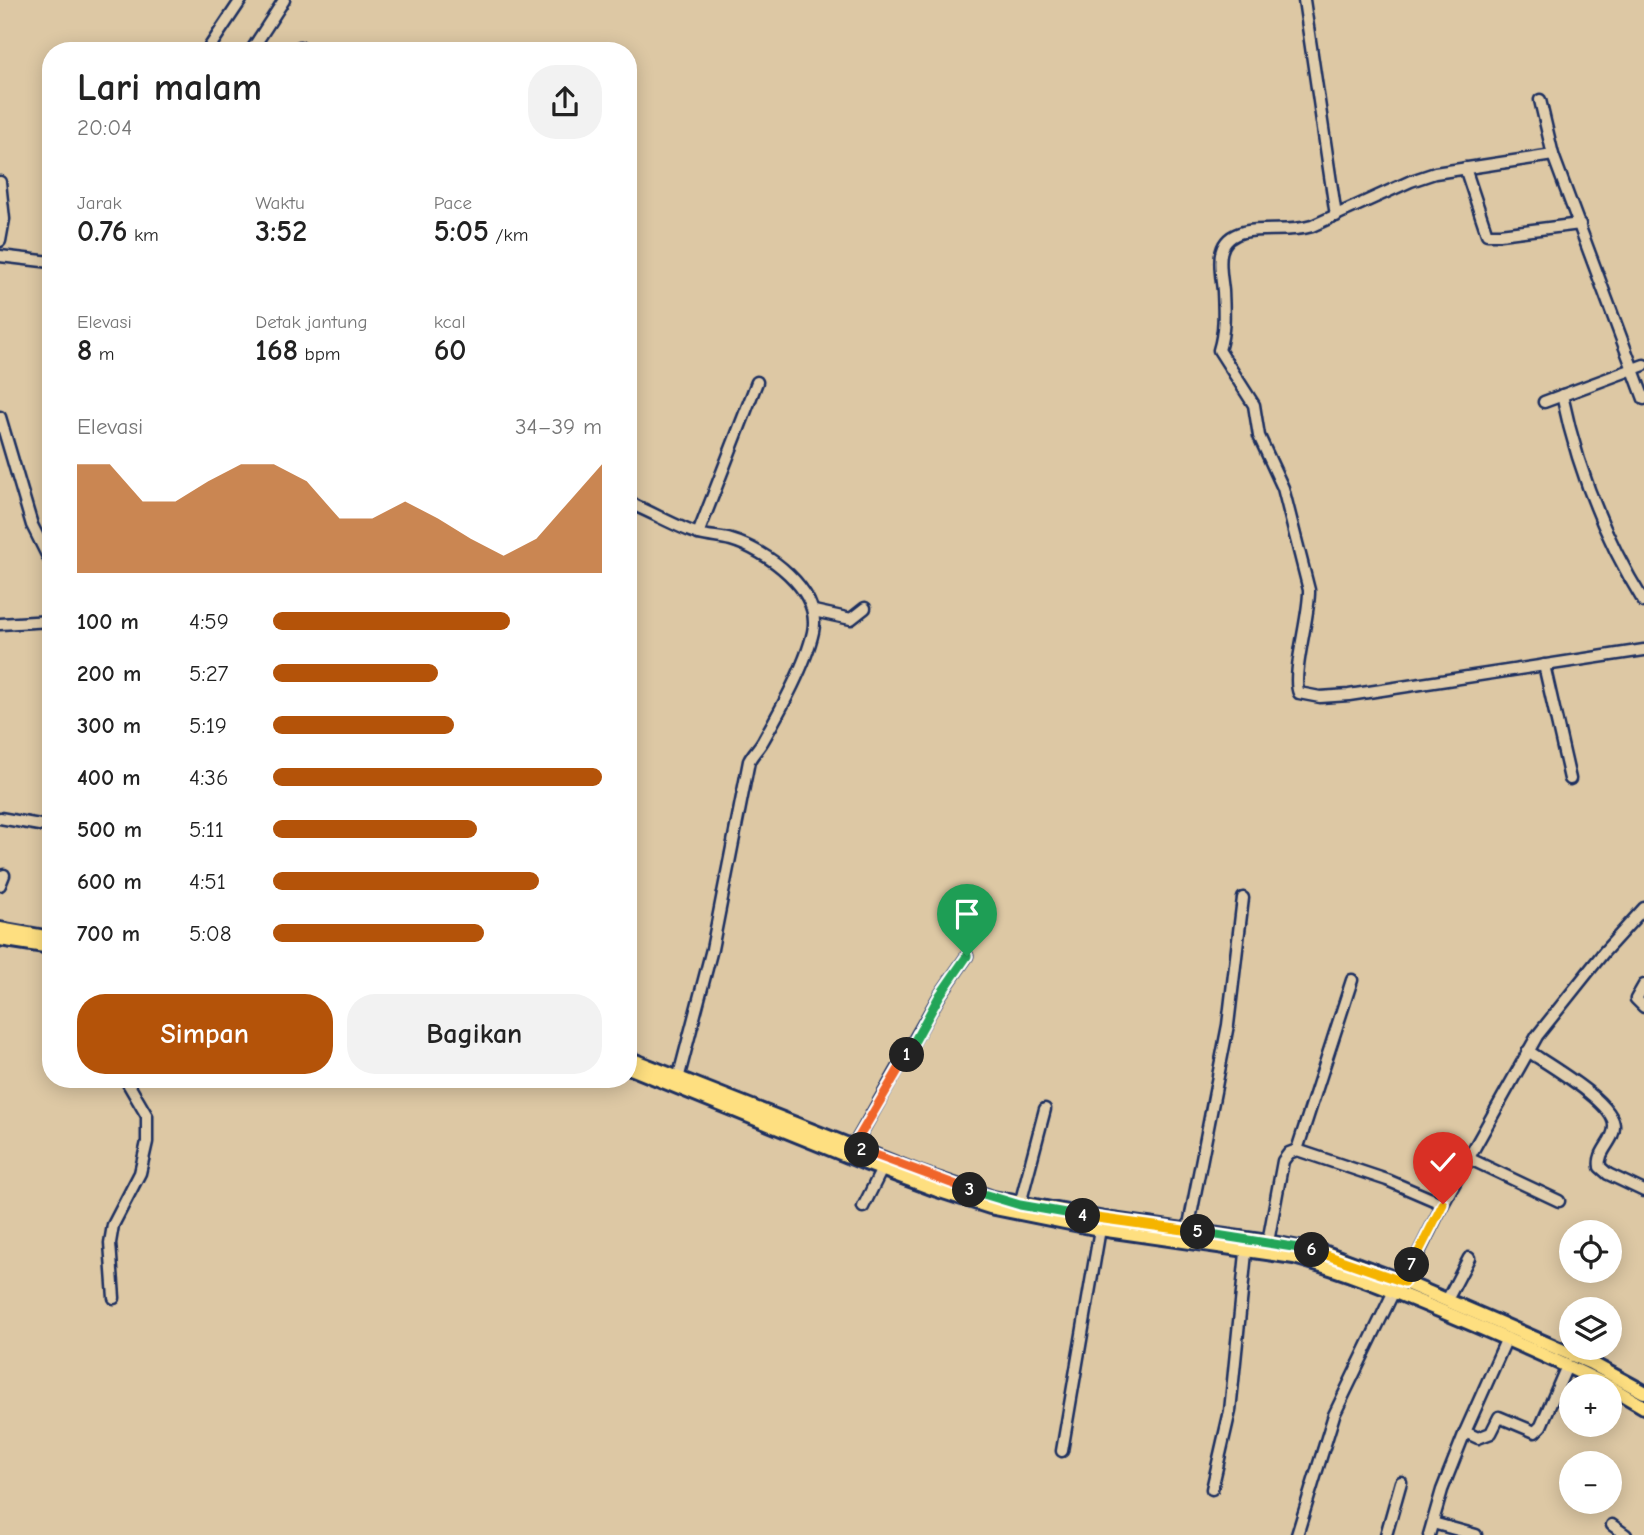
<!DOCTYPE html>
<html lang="id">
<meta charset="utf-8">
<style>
:root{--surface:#fff;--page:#f2f2f2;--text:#222;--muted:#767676;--accent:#b45309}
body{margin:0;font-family:"Comic Neue",sans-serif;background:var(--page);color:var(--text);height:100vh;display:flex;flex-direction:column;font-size:26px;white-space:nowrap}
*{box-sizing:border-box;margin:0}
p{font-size:23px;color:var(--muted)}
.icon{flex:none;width:38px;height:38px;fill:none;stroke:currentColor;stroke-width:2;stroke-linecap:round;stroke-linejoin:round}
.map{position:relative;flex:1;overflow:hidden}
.sheet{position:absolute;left:42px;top:42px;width:595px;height:1046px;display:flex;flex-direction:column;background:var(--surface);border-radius:28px;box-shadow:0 4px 18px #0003}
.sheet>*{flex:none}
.fabs{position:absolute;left:1559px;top:1220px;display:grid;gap:14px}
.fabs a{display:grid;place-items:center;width:63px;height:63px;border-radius:50%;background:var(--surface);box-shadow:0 4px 18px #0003;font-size:35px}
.pin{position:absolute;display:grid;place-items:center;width:60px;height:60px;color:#fff;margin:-72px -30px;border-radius:50% 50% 50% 0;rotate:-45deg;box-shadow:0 0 7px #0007}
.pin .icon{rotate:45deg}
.km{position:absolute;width:35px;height:35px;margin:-18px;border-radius:50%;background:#222;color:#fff;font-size:19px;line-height:35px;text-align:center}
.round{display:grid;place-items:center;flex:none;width:74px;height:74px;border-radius:28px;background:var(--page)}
.head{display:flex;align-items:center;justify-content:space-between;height:119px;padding:0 35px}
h1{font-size:38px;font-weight:700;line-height:52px}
.stats{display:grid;grid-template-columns:repeat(3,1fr);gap:10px;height:119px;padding:7px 35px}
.stats div{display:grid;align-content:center}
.stats b{font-size:30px;font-weight:700}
.stats small{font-size:19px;font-weight:400}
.stats p{font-size:19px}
.chart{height:196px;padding:14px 35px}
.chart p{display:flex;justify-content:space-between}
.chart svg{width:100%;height:126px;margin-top:7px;fill:var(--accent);opacity:.7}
.cta{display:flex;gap:14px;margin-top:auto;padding:14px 35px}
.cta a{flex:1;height:80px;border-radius:28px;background:var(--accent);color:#fff;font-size:28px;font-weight:700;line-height:80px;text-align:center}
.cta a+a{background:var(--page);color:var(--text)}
ul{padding:0 35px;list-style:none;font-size:23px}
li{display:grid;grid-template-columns:112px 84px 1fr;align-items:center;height:52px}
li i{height:18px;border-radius:9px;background:var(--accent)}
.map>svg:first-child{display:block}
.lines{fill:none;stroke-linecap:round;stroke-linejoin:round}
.minor-casing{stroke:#1b2f5e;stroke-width:15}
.major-casing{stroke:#1b2f5e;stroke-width:18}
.minor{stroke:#e1ceac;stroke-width:10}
.major{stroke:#fedf80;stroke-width:12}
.split-1-casing{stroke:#fff;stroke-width:14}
.split-2-casing{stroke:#fff;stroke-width:14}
.split-3-casing{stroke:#fff;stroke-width:14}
.split-4-casing{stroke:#fff;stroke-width:14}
.split-5-casing{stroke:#fff;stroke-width:14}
.split-6-casing{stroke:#fff;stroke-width:14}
.split-7-casing{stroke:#fff;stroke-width:14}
.split-8-casing{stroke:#fff;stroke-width:14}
.split-1{stroke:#22a559;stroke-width:9}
.split-2{stroke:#f0652b;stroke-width:9}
.split-3{stroke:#f0652b;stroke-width:9}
.split-4{stroke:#22a559;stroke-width:9}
.split-5{stroke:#f5b400;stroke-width:9}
.split-6{stroke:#22a559;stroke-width:9}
.split-7{stroke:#f5b400;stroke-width:9}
.split-8{stroke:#f5b400;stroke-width:9}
</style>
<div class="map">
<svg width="1644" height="1535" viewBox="0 0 1644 1535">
<rect width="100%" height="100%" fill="#ddc8a4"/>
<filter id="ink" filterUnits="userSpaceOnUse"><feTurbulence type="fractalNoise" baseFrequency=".0143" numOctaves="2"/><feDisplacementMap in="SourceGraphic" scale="14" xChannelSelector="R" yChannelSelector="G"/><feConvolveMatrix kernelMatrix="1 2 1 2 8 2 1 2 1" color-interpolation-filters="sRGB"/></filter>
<g filter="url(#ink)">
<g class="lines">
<g class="minor-casing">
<g id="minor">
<path d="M1304 0 1336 216"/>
<path d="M207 51 241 0"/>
<path d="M251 51 284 0"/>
<path d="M297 51 300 47"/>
<path d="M1540 100 1553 155"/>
<path d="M1465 168 1487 234H1500L1580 224"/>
<path d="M0 182 4 219 0 241"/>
<path d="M0 256 51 262"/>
<path d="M1562 395C1577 467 1605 539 1644 602"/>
<path d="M1644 399 1553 155 1435 173 1411 181 1312 226C1290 233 1265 227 1243 232 1212 240 1221 269 1223 291 1224 311 1225 331 1219 350L1254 405 1259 436 1283 488 1309 590C1310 615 1291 676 1299 693L1320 697 1349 695 1644 650"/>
<path d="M1544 402 1644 365"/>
<path d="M0 417 32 525 51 563"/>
<path d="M628 500 636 506C655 514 681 529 699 534 709 537 721 537 731 540 766 550 822 590 813 632 806 664 781 709 764 739 760 747 753 753 749 761L712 949 677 1083"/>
<path d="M698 534 757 382"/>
<path d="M814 611 851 619 865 608"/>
<path d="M0 624 51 621"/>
<path d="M1544 665 1570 779"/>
<path d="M0 818 51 827"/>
<path d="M0 885 4 875"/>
<path d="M1644 985 1636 999 1644 1007"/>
<path d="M1528 1051C1547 1064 1616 1103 1614 1127 1614 1142 1597 1151 1600 1167L1608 1174 1644 1191"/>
<path d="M853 1147 940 995 967 956"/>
<path d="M1297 1150 1352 980"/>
<path d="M1468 1158 1559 1201"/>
<path d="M1020 1204 1045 1109"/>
<path d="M863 1207 882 1169"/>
<path d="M1188 1230 1228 1025 1243 898"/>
<path d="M1268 1242 1283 1161 1289 1153 1297 1150 1387 1180 1443 1204"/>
<path d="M114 1298 110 1243 113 1225 140 1173 147 1142V1116L126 1080"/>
<path d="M1447 1300 1469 1258"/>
<path d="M1465 1432 1507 1338"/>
<path d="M1062 1451 1100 1229"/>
<path d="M1212 1489 1230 1411 1247 1243"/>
<path d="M1433 1523 1476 1535"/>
<path d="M1612 1525 1626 1535"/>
<path d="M1297 1535 1334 1415 1394 1291 1404 1282 1443 1204 1537 1036 1604 952 1644 908"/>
<path d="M1386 1535 1401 1482"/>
<path d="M1429 1535 1442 1490 1465 1432 1478 1438 1491 1433 1499 1417 1535 1432 1541 1426 1567 1366"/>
</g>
</g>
<g class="major-casing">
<g id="major">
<path d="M0 929 51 938"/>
<path d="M0 939 51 947"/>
<path d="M628 1058 922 1174 993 1198 1105 1219 1268 1242 1326 1253 1404 1282 1495 1321 1591 1363 1644 1392"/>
<path d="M628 1067 865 1163 937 1190 990 1207 1100 1229 1294 1257C1346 1271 1396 1292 1446 1313 1500 1336 1555 1359 1608 1386"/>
<path d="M1610 1387 1644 1407"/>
</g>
</g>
<use href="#minor" class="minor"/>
<use href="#major" class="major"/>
</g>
</g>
<g class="lines" filter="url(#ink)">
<g class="split-1-casing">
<path id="split-1" d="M907 1055 940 995 967 956"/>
</g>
<g class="split-2-casing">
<path id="split-2" d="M862 1150 853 1147 907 1055"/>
</g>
<g class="split-3-casing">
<path id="split-3" d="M862 1150 970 1190"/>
</g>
<g class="split-4-casing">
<path id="split-4" d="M970 1190 1020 1205 1083 1216"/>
</g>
<g class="split-5-casing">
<path id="split-5" d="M1083 1216 1198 1232"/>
</g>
<g class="split-6-casing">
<path id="split-6" d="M1198 1232 1312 1250"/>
</g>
<g class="split-7-casing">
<path id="split-7" d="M1312 1250 1404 1282 1412 1265"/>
</g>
<g class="split-8-casing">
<path id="split-8" d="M1412 1265 1443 1204"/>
</g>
<use href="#split-1" class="split-1"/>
<use href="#split-2" class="split-2"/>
<use href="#split-3" class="split-3"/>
<use href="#split-4" class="split-4"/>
<use href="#split-5" class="split-5"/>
<use href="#split-6" class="split-6"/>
<use href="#split-7" class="split-7"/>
<use href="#split-8" class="split-8"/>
</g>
</svg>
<div class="fabs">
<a><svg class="icon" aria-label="locate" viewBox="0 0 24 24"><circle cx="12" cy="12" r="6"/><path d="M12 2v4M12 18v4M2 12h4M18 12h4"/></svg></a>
<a><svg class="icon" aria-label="layers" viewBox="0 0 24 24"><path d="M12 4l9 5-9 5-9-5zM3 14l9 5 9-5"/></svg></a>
<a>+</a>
<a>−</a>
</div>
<div class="pin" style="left:967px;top:956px;background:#1e9e55"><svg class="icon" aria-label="arrive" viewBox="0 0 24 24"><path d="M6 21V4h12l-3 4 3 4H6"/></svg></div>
<div class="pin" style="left:1443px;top:1204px;background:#d93025"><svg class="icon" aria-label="check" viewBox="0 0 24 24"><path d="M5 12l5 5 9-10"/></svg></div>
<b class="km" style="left:907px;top:1055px">1</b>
<b class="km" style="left:862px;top:1150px">2</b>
<b class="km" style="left:970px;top:1190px">3</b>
<b class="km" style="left:1083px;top:1216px">4</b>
<b class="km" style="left:1198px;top:1232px">5</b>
<b class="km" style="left:1312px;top:1250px">6</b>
<b class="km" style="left:1412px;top:1265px">7</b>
<section class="sheet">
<div class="head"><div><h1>Lari malam</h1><p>20:04</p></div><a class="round"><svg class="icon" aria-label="share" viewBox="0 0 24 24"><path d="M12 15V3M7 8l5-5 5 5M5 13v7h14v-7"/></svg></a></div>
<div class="stats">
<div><p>Jarak</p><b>0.76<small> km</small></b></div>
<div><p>Waktu</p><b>3:52</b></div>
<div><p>Pace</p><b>5:05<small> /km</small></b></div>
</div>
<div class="stats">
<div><p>Elevasi</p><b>8<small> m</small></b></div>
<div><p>Detak jantung</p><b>168<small> bpm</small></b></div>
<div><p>kcal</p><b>60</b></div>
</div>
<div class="chart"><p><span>Elevasi</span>34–39 m</p>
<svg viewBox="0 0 160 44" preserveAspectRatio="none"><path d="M0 44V6L10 6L20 19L30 19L40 12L50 6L60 6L70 12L80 25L90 25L100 19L110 25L120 32L130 38L140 32L150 19L160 6V44z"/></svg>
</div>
<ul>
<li><b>100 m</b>4:59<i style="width:72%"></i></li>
<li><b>200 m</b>5:27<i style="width:50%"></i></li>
<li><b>300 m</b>5:19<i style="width:55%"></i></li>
<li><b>400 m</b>4:36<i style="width:100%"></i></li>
<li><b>500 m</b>5:11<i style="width:62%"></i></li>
<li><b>600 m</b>4:51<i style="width:81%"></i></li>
<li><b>700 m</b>5:08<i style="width:64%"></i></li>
</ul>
<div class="cta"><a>Simpan</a><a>Bagikan</a></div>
</section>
</div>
